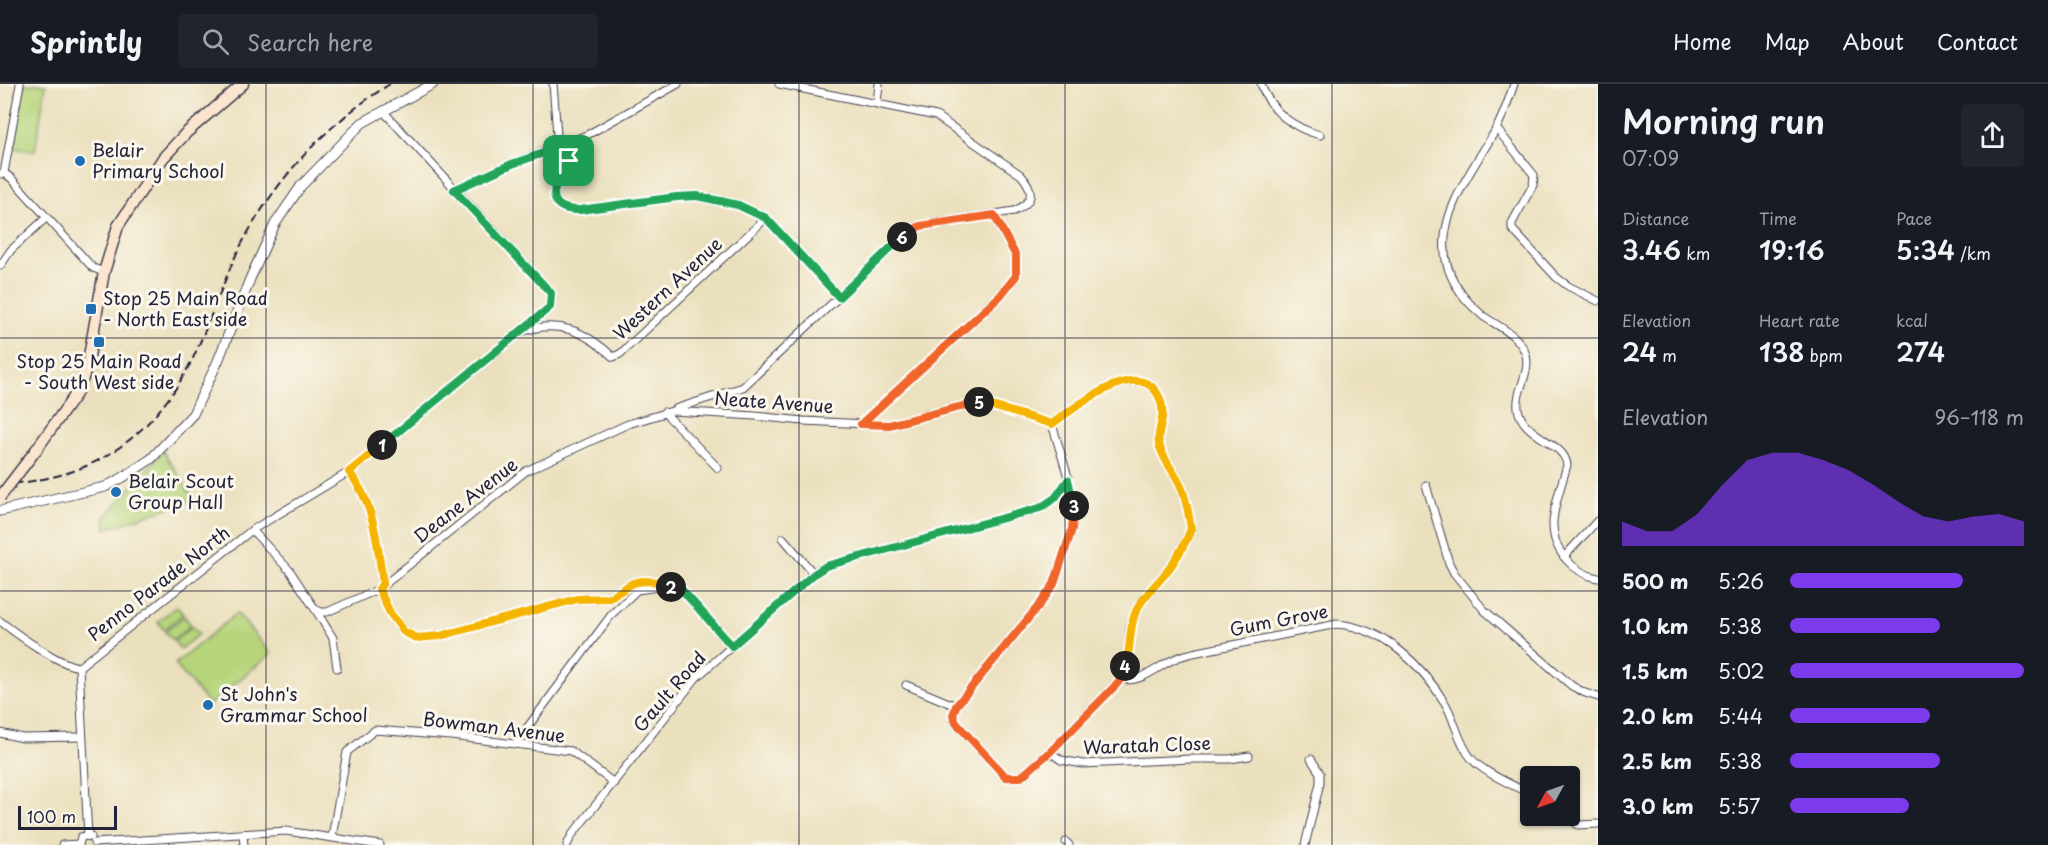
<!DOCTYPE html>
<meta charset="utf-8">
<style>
:root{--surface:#171b24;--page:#20242c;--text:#f1f3f6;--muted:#9ea1a6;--line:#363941;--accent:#7c3aed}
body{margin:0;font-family:"Playpen Sans",sans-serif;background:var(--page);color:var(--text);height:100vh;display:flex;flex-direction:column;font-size:22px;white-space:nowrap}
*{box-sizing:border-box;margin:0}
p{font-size:20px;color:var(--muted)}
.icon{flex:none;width:33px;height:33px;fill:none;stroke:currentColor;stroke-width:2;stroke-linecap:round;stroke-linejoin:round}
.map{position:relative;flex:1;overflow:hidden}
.details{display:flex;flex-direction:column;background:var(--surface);width:450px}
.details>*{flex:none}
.needle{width:39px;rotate:230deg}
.fabs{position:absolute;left:1520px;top:682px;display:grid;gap:12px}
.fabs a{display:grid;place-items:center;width:60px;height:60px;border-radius:6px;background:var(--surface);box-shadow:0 2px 4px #0004;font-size:30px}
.scale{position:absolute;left:18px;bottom:15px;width:99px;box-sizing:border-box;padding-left:6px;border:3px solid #22223b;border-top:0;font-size:16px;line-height:21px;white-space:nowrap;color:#22223b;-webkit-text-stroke:4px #fbf7ec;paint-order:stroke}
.pin{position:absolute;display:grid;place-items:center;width:51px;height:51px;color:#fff;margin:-26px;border-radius:12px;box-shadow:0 3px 9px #0006}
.km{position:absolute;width:30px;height:30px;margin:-15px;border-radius:50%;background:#222;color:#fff;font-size:16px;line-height:30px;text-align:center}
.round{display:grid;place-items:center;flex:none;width:63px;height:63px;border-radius:6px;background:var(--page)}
.summary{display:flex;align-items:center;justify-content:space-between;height:102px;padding:0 24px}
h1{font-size:33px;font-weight:600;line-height:45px}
.figures{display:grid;grid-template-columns:repeat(3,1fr);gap:9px;height:102px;padding:6px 24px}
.figures div{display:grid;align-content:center}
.figures b{font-size:26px;font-weight:600}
.figures small{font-size:16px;font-weight:400}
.figures p{font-size:16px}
.chart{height:168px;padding:12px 24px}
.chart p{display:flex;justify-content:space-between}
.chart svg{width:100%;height:108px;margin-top:6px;fill:var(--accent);opacity:.7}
ul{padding:0 24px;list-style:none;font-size:20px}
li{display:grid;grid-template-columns:96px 72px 1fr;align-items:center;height:45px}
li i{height:15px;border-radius:8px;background:var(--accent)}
header{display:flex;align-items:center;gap:36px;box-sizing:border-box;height:84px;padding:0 30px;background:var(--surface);border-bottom:2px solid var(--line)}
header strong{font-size:28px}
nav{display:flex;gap:33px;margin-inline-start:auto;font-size:21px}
.search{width:420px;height:54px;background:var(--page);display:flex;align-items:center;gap:15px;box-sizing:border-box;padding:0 21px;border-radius:6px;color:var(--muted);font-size:22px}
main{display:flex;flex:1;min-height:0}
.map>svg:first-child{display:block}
.green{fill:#b6d47a;stroke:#6c7b5a;stroke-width:1.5}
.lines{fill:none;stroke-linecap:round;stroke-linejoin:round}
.minor-casing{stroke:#403e4f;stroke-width:9}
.tertiary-casing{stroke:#403e4f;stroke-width:11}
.secondary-casing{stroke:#403e4f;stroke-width:13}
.minor{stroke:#fff;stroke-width:7}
.tertiary{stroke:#fff;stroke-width:9}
.secondary{stroke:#fce5cf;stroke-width:10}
.rail{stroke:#22223b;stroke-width:2;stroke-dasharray:9 4.5;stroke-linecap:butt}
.secondary-bridge-casing{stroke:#403e4f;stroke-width:13;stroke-linecap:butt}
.secondary-bridge{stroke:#fce5cf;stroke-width:10}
.split-1-casing{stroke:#fff;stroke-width:12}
.split-2-casing{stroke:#fff;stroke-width:12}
.split-3-casing{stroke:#fff;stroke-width:12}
.split-4-casing{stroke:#fff;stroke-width:12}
.split-5-casing{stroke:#fff;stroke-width:12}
.split-6-casing{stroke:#fff;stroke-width:12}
.split-7-casing{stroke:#fff;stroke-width:12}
.split-1{stroke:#22a559;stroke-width:8}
.split-2{stroke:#f5b400;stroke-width:8}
.split-3{stroke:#22a559;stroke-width:8}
.split-4{stroke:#f0652b;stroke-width:8}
.split-5{stroke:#f5b400;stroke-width:8}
.split-6{stroke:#f0652b;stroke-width:8}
.split-7{stroke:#22a559;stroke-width:8}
.grid{fill:none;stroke:#22223b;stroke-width:1.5;stroke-opacity:0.55}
.poi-dot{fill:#1f6fb2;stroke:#fbf7ec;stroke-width:2}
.labels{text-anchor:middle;stroke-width:6;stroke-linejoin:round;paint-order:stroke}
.poi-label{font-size:18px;fill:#22223b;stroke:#fbf7ec;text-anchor:start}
.street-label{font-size:18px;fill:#22223b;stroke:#fbf7ec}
</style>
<header>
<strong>Sprintly</strong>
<div class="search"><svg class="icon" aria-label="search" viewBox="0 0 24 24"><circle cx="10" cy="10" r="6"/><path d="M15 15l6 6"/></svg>Search here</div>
<nav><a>Home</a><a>Map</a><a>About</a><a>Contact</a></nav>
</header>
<main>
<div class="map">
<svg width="1598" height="761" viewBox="0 0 1598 761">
<rect width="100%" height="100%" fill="#fbf7ec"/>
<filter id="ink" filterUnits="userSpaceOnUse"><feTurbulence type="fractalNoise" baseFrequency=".0167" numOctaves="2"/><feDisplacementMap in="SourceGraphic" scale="12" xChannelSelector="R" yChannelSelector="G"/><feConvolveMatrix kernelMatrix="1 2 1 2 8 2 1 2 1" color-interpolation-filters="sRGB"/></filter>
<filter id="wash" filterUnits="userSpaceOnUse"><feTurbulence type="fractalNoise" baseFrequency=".008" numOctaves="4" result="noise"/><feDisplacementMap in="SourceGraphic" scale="24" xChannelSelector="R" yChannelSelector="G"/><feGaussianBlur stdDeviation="1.35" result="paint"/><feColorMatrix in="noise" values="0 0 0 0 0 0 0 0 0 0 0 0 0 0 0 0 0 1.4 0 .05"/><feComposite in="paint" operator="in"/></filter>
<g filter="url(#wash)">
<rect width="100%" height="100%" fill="#ebe0be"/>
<g class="green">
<path d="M24 0H46L35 67 13 64Z"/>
<path d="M163 367 194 415 106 445 105 433Z"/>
<path d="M176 522 183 530 164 546 158 538Z"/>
<path d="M237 529 271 570 209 621 175 580Z"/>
<path d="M184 532 191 541 173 556 165 548Z"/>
<path d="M192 542 199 550 180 565 174 557Z"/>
</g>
</g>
<g filter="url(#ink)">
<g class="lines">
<g class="minor-casing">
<g id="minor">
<path d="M553 0 558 63"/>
<path d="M1261 0C1270 27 1293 44 1320 51"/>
<path d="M1514 0C1509 15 1503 33 1495 47 1467 96 1419 152 1461 209 1467 218 1475 225 1483 232 1499 243 1520 251 1526 271 1531 291 1513 309 1519 329 1527 354 1565 359 1567 381 1563 397 1552 426 1553 441 1553 467 1573 489 1598 494"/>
<path d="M877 19 879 0"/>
<path d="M1496 44 1534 91 1533 101 1512 139V145L1556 193 1568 202 1598 217"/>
<path d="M587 51C575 68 544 97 558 119 563 126 571 127 580 126L677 113 697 112 738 121 766 134 839 212"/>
<path d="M549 67 569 77"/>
<path d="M4 89 20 0"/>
<path d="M0 90 4 89 11 94 93 184 104 188"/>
<path d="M454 106 511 80 587 51 678 0"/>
<path d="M0 182 11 166 46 134"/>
<path d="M521 248C559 235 585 247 613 273L620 270 766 134"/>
<path d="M675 325 743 303 907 149 920 142 1014 127C1035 118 1034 106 1021 91L936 32 779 0"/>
<path d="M664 328 718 384"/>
<path d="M861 340 1000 212 1016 192V172L994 131"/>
<path d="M349 388C375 420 377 460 383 499"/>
<path d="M1426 401 1449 479 1454 489 1484 526 1572 602 1585 609 1598 613"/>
<path d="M252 446 290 487 315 525 321 528H327L379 505 526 387 628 340 672 327 755 332 803 337 889 341 978 318 1052 340C1075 323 1142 269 1160 316 1167 334 1156 346 1159 360 1163 377 1176 389 1182 405 1187 418 1189 432 1191 445L1179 468 1166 488 1144 514 1136 527 1130 545 1128 574 1121 595 1050 668 1021 693H1006L955 639 953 631 956 622 1041 519 1054 500 1072 445 1074 425 1068 393 1052 340"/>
<path d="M783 454 814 490"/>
<path d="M1564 473 1598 436"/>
<path d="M379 505C387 521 396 548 416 553 423 555 432 553 440 552L577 515 609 514 633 499 642 497 662 498 666 502"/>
<path d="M315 525 333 554 337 584"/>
<path d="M0 537C18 551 58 580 79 583L88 752"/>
<path d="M79 583 252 446 349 388 550 223 551 209 383 27"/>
<path d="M1121 595C1143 600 1159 580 1179 573 1184 571 1189 570 1193 569L1337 540C1384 544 1421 580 1445 619 1455 636 1458 658 1471 674 1482 688 1513 701 1530 710"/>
<path d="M906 601 956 622"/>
<path d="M0 649 23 654 82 653"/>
<path d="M515 660 612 530 637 506 666 502 683 507 732 562"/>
<path d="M1050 668 1061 676 1083 680 1191 675H1230L1249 672"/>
<path d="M1566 732 1578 741 1598 740"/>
<path d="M243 750 244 761"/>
<path d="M332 753 347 668 375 646 451 652 571 667 614 699"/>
<path d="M1066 758 1069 761"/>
<path d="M94 759 286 747 380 761"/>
<path d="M62 761 79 760"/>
<path d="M79 761 81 753 86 752 91 753"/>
<path d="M567 761 572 751 696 594 818 486 826 482 1040 424 1055 414 1068 396"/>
<path d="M1305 761 1320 699V689L1311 675"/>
</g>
</g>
<g class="tertiary-casing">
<path id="tertiary" d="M0 427 105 403 122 394 151 375 193 330 218 277 250 195 275 140 301 102 362 39 433 0"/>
</g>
<g class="secondary-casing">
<path id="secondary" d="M36 366 76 310 83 294 88 278 104 188 118 142 163 74 186 49 243 0"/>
</g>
<use href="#minor" class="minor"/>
<use href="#tertiary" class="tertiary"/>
<use href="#secondary" class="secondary"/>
<path class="rail" d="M0 402C26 398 51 395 76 386 130 367 170 322 194 272 209 239 221 204 236 171 271 100 323 42 390 0"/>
<g class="secondary-bridge-casing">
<path id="secondary-bridge" d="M0 413 36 366"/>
</g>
<use href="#secondary-bridge" class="secondary-bridge"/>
</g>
</g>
<g class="lines" filter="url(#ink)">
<g class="split-1-casing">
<path id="split-1" d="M382 361 550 223 551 209 454 106 512 80 549 67 569 77"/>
</g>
<g class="split-2-casing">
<path id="split-2" d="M382 361 349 388C375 420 377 460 383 499L379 505 390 529 404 548 417 554 440 552 577 515 609 514 633 499 642 497 662 498 666 502 671 503"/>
</g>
<g class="split-3-casing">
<path id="split-3" d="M671 503 683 507 732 562 814 490 826 482 1040 424 1055 414 1068 396 1074 422"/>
</g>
<g class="split-4-casing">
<path id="split-4" d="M1074 422 1072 445 1054 500 1041 519 956 622 953 631 956 639 1006 693H1021L1050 668 1114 603 1121 595 1125 582"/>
</g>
<g class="split-5-casing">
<path id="split-5" d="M979 318 1052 340C1075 323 1142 269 1160 315 1167 334 1156 346 1159 360 1163 377 1176 389 1182 405 1187 418 1189 432 1191 445 1185 461 1175 477 1165 490 1155 502 1143 512 1136 527 1128 545 1132 564 1125 582"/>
</g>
<g class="split-6-casing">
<path id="split-6" d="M902 153 920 142 994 131 1016 172V192L1000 212 861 340 889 341 979 318"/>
</g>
<g class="split-7-casing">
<path id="split-7" d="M569 77C554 97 541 127 580 126L677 113 697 112 738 121 766 134 839 213 902 153"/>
</g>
<use href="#split-1" class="split-1"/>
<use href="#split-2" class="split-2"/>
<use href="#split-3" class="split-3"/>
<use href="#split-4" class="split-4"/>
<use href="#split-5" class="split-5"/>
<use href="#split-6" class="split-6"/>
<use href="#split-7" class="split-7"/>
</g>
<path class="grid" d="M266 0V761M533 0V761M799 0V761M1065 0V761M1332 0V761M0 254H1598M0 507H1598"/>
<g class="poi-dot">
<circle cx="80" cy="77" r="6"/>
<rect x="85" y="219" width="12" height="12" rx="3"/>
<rect x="93" y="252" width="12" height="12" rx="3"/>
<circle cx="116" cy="408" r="6"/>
<circle cx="208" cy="621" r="6"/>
</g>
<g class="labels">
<g class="poi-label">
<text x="92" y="73">Belair<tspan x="92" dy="21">Primary School</tspan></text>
<text x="103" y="221">Stop 25 Main Road<tspan x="103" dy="21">- North East side</tspan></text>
<text x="99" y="284" text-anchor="middle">Stop 25 Main Road<tspan x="99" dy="21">- South West side</tspan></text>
<text x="128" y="404">Belair Scout<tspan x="128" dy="21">Group Hall</tspan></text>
<text x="220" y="617">St John's<tspan x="220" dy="21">Grammar School</tspan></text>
</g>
<g class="street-label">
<text transform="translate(668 205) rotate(-43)" y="6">Western Avenue</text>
<text transform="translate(774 319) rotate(4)" y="6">Neate Avenue</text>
<text transform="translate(466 417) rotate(-38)" y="6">Deane Avenue</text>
<text transform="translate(159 500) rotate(-38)" y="6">Penno Parade North</text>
<text transform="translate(1279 537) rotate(-11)" y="6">Gum Grove</text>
<text transform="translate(670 608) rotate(-49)" y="6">Gault Road</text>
<text transform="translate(494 644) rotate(7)" y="6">Bowman Avenue</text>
<text transform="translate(1147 662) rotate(-2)" y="6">Waratah Close</text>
</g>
</g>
</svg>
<div class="fabs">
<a><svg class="needle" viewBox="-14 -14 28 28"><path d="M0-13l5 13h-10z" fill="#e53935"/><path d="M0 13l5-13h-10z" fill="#9ea1a6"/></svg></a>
</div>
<div class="scale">100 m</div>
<div class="pin" style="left:569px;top:77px;background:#1e9e55"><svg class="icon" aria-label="arrive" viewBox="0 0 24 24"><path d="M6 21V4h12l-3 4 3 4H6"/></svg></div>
<b class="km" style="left:382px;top:361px">1</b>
<b class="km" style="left:671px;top:503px">2</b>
<b class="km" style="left:1074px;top:422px">3</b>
<b class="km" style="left:1125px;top:582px">4</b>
<b class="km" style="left:979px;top:318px">5</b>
<b class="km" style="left:902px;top:153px">6</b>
</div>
<section class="details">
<div class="summary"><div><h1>Morning run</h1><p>07:09</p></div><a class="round"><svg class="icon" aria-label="share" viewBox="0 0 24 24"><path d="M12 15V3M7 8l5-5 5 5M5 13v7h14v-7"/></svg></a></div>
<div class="figures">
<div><p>Distance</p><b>3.46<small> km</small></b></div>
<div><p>Time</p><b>19:16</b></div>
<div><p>Pace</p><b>5:34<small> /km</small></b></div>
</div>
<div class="figures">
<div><p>Elevation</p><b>24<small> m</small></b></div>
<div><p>Heart rate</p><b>138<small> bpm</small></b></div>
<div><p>kcal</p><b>274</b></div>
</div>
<div class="chart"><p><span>Elevation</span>96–118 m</p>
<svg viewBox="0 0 160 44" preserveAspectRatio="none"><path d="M0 44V34L10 38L20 38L30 31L40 19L50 9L60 6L70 6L80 9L90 13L100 19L110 26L120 32L130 34L140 32L150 31L160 34V44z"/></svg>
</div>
<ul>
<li><b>500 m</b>5:26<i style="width:74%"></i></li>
<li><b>1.0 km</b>5:38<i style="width:64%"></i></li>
<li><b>1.5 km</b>5:02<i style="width:100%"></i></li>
<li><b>2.0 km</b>5:44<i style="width:60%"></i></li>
<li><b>2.5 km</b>5:38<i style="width:64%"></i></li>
<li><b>3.0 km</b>5:57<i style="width:51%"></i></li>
</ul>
</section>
</main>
